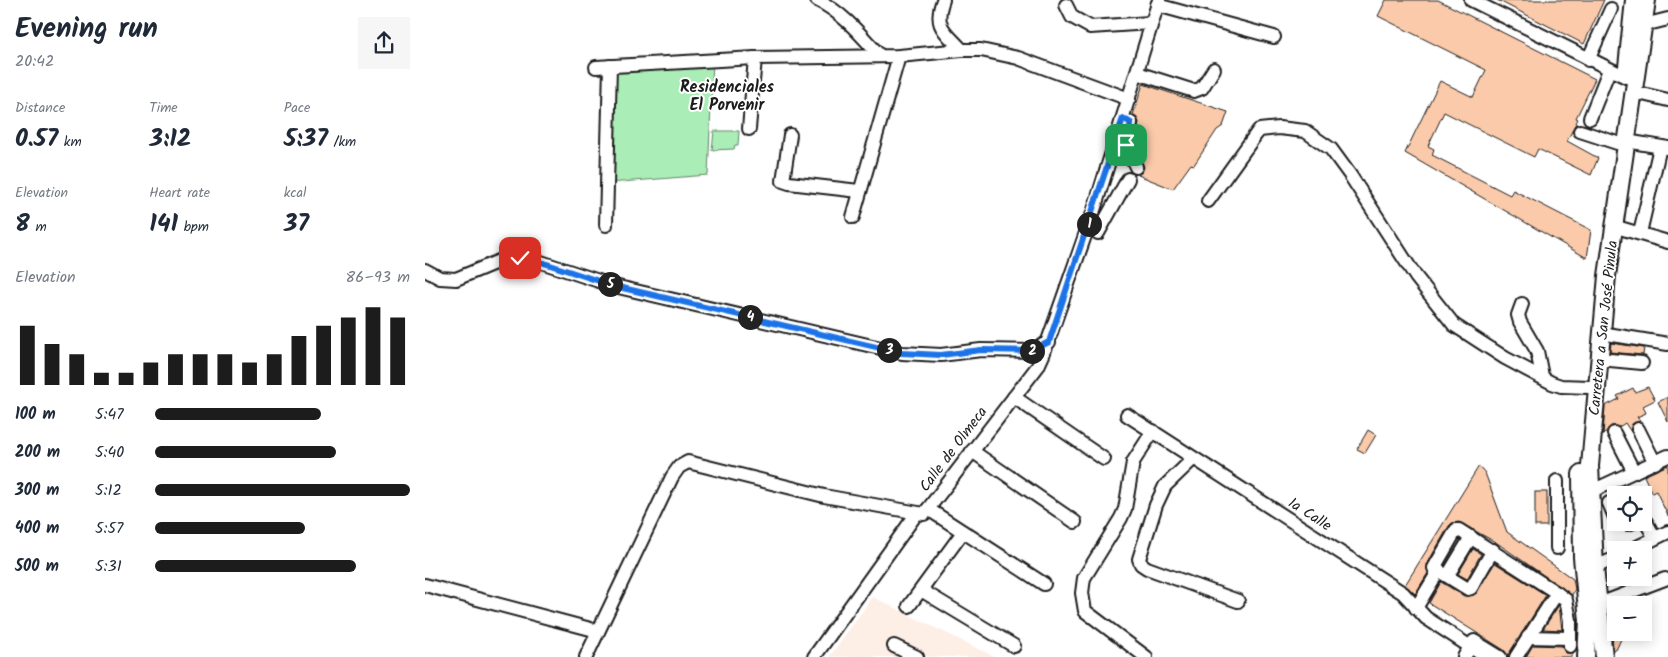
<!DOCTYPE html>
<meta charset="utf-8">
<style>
:root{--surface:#fff;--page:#f6f6f7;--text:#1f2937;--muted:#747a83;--accent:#1c1c1c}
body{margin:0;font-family:Kalam,sans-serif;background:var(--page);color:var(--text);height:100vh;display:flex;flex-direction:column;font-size:19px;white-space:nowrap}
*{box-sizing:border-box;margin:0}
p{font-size:16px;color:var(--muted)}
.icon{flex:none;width:28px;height:28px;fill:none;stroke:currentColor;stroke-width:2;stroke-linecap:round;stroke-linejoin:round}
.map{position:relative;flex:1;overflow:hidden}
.details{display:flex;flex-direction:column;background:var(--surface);width:425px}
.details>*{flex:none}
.buttons{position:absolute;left:1182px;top:486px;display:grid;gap:10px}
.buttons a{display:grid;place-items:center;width:45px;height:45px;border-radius:0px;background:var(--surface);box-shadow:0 2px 12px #0003;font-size:25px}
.pin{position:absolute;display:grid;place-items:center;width:42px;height:42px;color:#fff;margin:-21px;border-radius:10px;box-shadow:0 2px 8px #0006}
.km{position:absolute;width:25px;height:25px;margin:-12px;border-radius:50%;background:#222;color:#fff;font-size:14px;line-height:25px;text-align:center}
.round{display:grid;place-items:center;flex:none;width:52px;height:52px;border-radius:0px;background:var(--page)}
.overview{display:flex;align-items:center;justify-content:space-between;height:85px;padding:0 15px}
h1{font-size:28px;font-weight:600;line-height:38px}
.figures{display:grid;grid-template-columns:repeat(3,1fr);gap:8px;height:85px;padding:5px 15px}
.figures div{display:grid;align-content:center}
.figures b{font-size:25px;font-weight:600}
.figures small{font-size:14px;font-weight:400}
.figures p{font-size:14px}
.chart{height:140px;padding:10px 15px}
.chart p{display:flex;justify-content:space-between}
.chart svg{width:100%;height:90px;margin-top:5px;stroke:var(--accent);stroke-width:6}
ul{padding:0 15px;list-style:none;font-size:16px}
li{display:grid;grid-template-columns:80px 60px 1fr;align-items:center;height:38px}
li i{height:12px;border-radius:6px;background:var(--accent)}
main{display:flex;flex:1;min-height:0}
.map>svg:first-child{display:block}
.built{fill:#feefe6}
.green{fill:#aaedb6;stroke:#638469}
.building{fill:#facaaa;stroke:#1c1c1c}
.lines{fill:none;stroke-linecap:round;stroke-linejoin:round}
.minor-casing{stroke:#1c1c1c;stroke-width:16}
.major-casing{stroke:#1c1c1c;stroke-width:20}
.minor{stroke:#fff;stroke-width:12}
.major{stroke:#fff;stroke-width:16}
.route-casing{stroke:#fff;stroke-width:10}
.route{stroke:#1a73e8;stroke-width:6}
.labels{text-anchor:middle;stroke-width:4;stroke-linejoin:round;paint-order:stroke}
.street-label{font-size:15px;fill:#1c1c1c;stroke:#fff}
.neighbourhood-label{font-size:16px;font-weight:bold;fill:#1c1c1c;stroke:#fff}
</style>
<main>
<section class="details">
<div class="overview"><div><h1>Evening run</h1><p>20:42</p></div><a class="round"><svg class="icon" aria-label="share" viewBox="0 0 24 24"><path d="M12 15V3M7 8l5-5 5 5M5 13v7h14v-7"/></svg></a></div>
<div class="figures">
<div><p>Distance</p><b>0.57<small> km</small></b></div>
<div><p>Time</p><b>3:12</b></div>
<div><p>Pace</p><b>5:37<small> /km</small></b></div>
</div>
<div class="figures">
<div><p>Elevation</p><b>8<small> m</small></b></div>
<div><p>Heart rate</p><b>141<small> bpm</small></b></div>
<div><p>kcal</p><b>37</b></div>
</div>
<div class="chart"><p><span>Elevation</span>86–93 m</p>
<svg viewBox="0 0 160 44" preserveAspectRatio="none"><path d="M5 44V15M15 44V24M25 44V29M35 44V38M45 44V38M55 44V33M65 44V29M75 44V29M85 44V29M95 44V33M105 44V29M115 44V20M125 44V15M135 44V11M145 44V6M155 44V11"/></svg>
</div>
<ul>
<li><b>100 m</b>5:47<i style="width:65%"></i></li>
<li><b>200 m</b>5:40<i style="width:71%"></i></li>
<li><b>300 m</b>5:12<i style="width:100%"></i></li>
<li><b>400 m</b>5:57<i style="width:59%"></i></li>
<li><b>500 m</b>5:31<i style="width:79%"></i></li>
</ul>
</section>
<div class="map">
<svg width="1243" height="657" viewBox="0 0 1243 657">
<rect width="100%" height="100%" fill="#fff"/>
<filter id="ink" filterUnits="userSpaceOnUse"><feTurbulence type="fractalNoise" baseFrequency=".02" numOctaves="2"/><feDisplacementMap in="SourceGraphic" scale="10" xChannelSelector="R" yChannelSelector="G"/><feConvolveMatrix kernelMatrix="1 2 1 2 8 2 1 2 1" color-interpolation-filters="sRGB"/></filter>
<g filter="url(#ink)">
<path class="built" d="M448 597 570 657H404Z"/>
<g class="green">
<path d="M288 61 283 175 184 183 185 66Z"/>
<path d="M289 131H314L313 145H310L309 149 287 150Z"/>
</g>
<g class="building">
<path d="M961 0H1013L1170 79 1151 118 1153 119 1142 141 1173 158 1166 175 1113 149 1109 157 1019 112 1003 146 1009 149 1007 155 1085 195 1088 190 1166 230 1162 258 980 153 1015 81 1048 97 1061 70 953 16Z"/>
<path d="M1072 0H1179L1159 44Z"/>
<path d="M718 84 803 112 798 126 792 130 769 165 766 164 748 189 713 175 717 172 719 167 710 144 714 122 708 115Z"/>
<path d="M1186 343 1219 348 1218 355 1185 352Z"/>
<path d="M1223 387 1230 400 1218 406 1221 413 1212 417 1215 421 1207 424 1206 432 1200 423 1194 427 1186 426 1178 435 1180 406 1194 399 1192 396 1208 388 1210 392Z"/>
<path d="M1243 397V422L1233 402Z"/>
<path d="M943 430 951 435 940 453 932 449Z"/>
<path d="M1243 465V516L1231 491 1227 493 1219 476Z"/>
<path d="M1054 466 1060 473 1082 532 1148 579 1150 589 1147 595 1072 543 1034 522 1027 523 1024 526 1002 564 1003 573 990 594 980 585Z"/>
<rect x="1110" y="492" width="12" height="34"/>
<path d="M1048 549 1056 554 1042 579 1033 574Z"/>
<path d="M1070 563 1121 595 1083 655 1079 650 1004 603 1016 582 1039 596 1049 595Z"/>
<path d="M1134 605 1137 630 1118 629Z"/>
<path d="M1187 632H1195V637H1197L1191 650 1188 649Z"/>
<path d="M1108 645 1137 646 1141 653H1148L1147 657H1101Z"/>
</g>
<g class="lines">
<g class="minor-casing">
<g id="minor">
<path d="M392 0C417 12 436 35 455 56"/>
<path d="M518 0C508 27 520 31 537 50"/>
<path d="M1046 0 1201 77"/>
<path d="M641 5 647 17 665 27 725 23"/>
<path d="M732 5 849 37"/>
<path d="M1219 25 1243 19"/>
<path d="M1163 60 1186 9"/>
<path d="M171 67 330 58 474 56 537 50H556L593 58 704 99"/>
<path d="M712 73 769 91 777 88 789 69"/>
<path d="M1209 92 1243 100"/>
<path d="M1165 118 1184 70"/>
<path d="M698 119 706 123 701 145 711 167"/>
<path d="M324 129 330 58"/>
<path d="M1155 131 1192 143"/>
<path d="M365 135 358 181 364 183 434 191"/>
<path d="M1201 141 1243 148"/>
<path d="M783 201 834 130 854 128 880 131 906 149 925 175 991 277 1029 325 1080 358 1127 383 1136 386 1164 387"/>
<path d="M428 217 474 56"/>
<path d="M181 225 185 66"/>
<path d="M1188 226 1243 242"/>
<path d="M673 233 703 179"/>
<path d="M1215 233 1235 147"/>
<path d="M0 270 15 278 31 279 79 259 95 258 113 261 189 286 477 353 516 355 556 350 606 351 624 342"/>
<path d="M1097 304 1093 315 1095 322 1112 351 1117 376"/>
<path d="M1176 333 1243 344"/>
<path d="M1174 359 1217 363"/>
<path d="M589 397 679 459"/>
<path d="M702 415 978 593 1001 618 1061 657"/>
<path d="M1213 429 1230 463"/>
<path d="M1189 433 1209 472"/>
<path d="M547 451 650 522"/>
<path d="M768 459 740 486 731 505 714 559 716 564 722 568 813 601"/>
<path d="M1132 481V548"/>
<path d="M1167 491 1243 456"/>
<path d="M1184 503 1191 520"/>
<path d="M503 509 619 584"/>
<path d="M1219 521 1221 522 1230 538"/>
<path d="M1195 522 1203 524 1209 522"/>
<path d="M1068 550 1046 588 1043 589 1009 568 1031 530H1034L1132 593 1091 657"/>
<path d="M1206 550 1243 532"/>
<path d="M1170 567 1191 558"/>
<path d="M1023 575 1046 537"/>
<path d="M0 585 173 631"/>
<path d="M496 590 589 646"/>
<path d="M1132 593 1141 600 1145 620V646"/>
<path d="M1174 604 1240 579"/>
<path d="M484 606 538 532"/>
<path d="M991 608 1014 570"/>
<path d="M1103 637 1145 638"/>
<path d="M469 646 492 657"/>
<path d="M161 657 247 477 254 467 263 462 399 496 499 514 503 509 613 366 618 355 669 210 734 0"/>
<path d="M389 657 492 513"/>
<path d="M721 657 660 611 657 593 659 578 696 518 700 509 708 462 728 431"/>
<path d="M1039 657 1049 641 1075 657"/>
</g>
</g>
<g class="major-casing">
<g id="major">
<path d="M1202 67 1209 0"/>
<path d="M1156 474 1157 557 1163 621 1161 657"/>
<path d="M1179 657 1170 567 1165 466 1182 276 1222 0"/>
</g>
</g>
<use href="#minor" class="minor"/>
<use href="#major" class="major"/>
</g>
</g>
<g class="lines" filter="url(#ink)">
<g class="route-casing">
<path id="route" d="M95 258 113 261 189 286 477 353 516 355 556 350 606 351 624 342 698 118 706 123 701 145"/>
</g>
<use href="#route" class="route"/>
</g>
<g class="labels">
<g class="street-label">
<text transform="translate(1178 328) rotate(-84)" y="5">Carretera a San José Pinula</text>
<text transform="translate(528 449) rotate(-53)" y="5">Calle de Olmeca</text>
<text transform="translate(885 514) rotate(33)" y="5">1a Calle</text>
</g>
<g class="neighbourhood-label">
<text x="302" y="92">Residenciales<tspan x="302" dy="18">El Porvenir</tspan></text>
</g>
</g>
</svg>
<div class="buttons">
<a><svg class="icon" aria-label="locate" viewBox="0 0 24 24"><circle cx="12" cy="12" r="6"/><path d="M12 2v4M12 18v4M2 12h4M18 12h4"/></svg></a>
<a>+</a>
<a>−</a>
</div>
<div class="pin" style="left:701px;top:145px;background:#1e9e55"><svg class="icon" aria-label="arrive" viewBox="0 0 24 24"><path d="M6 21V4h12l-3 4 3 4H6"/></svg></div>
<div class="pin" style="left:95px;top:258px;background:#d93025"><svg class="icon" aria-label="check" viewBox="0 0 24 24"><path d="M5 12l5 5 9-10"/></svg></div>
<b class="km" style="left:664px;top:224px">1</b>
<b class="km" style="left:607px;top:351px">2</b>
<b class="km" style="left:464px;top:350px">3</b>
<b class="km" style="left:325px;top:317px">4</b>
<b class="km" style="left:185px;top:284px">5</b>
</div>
</main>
